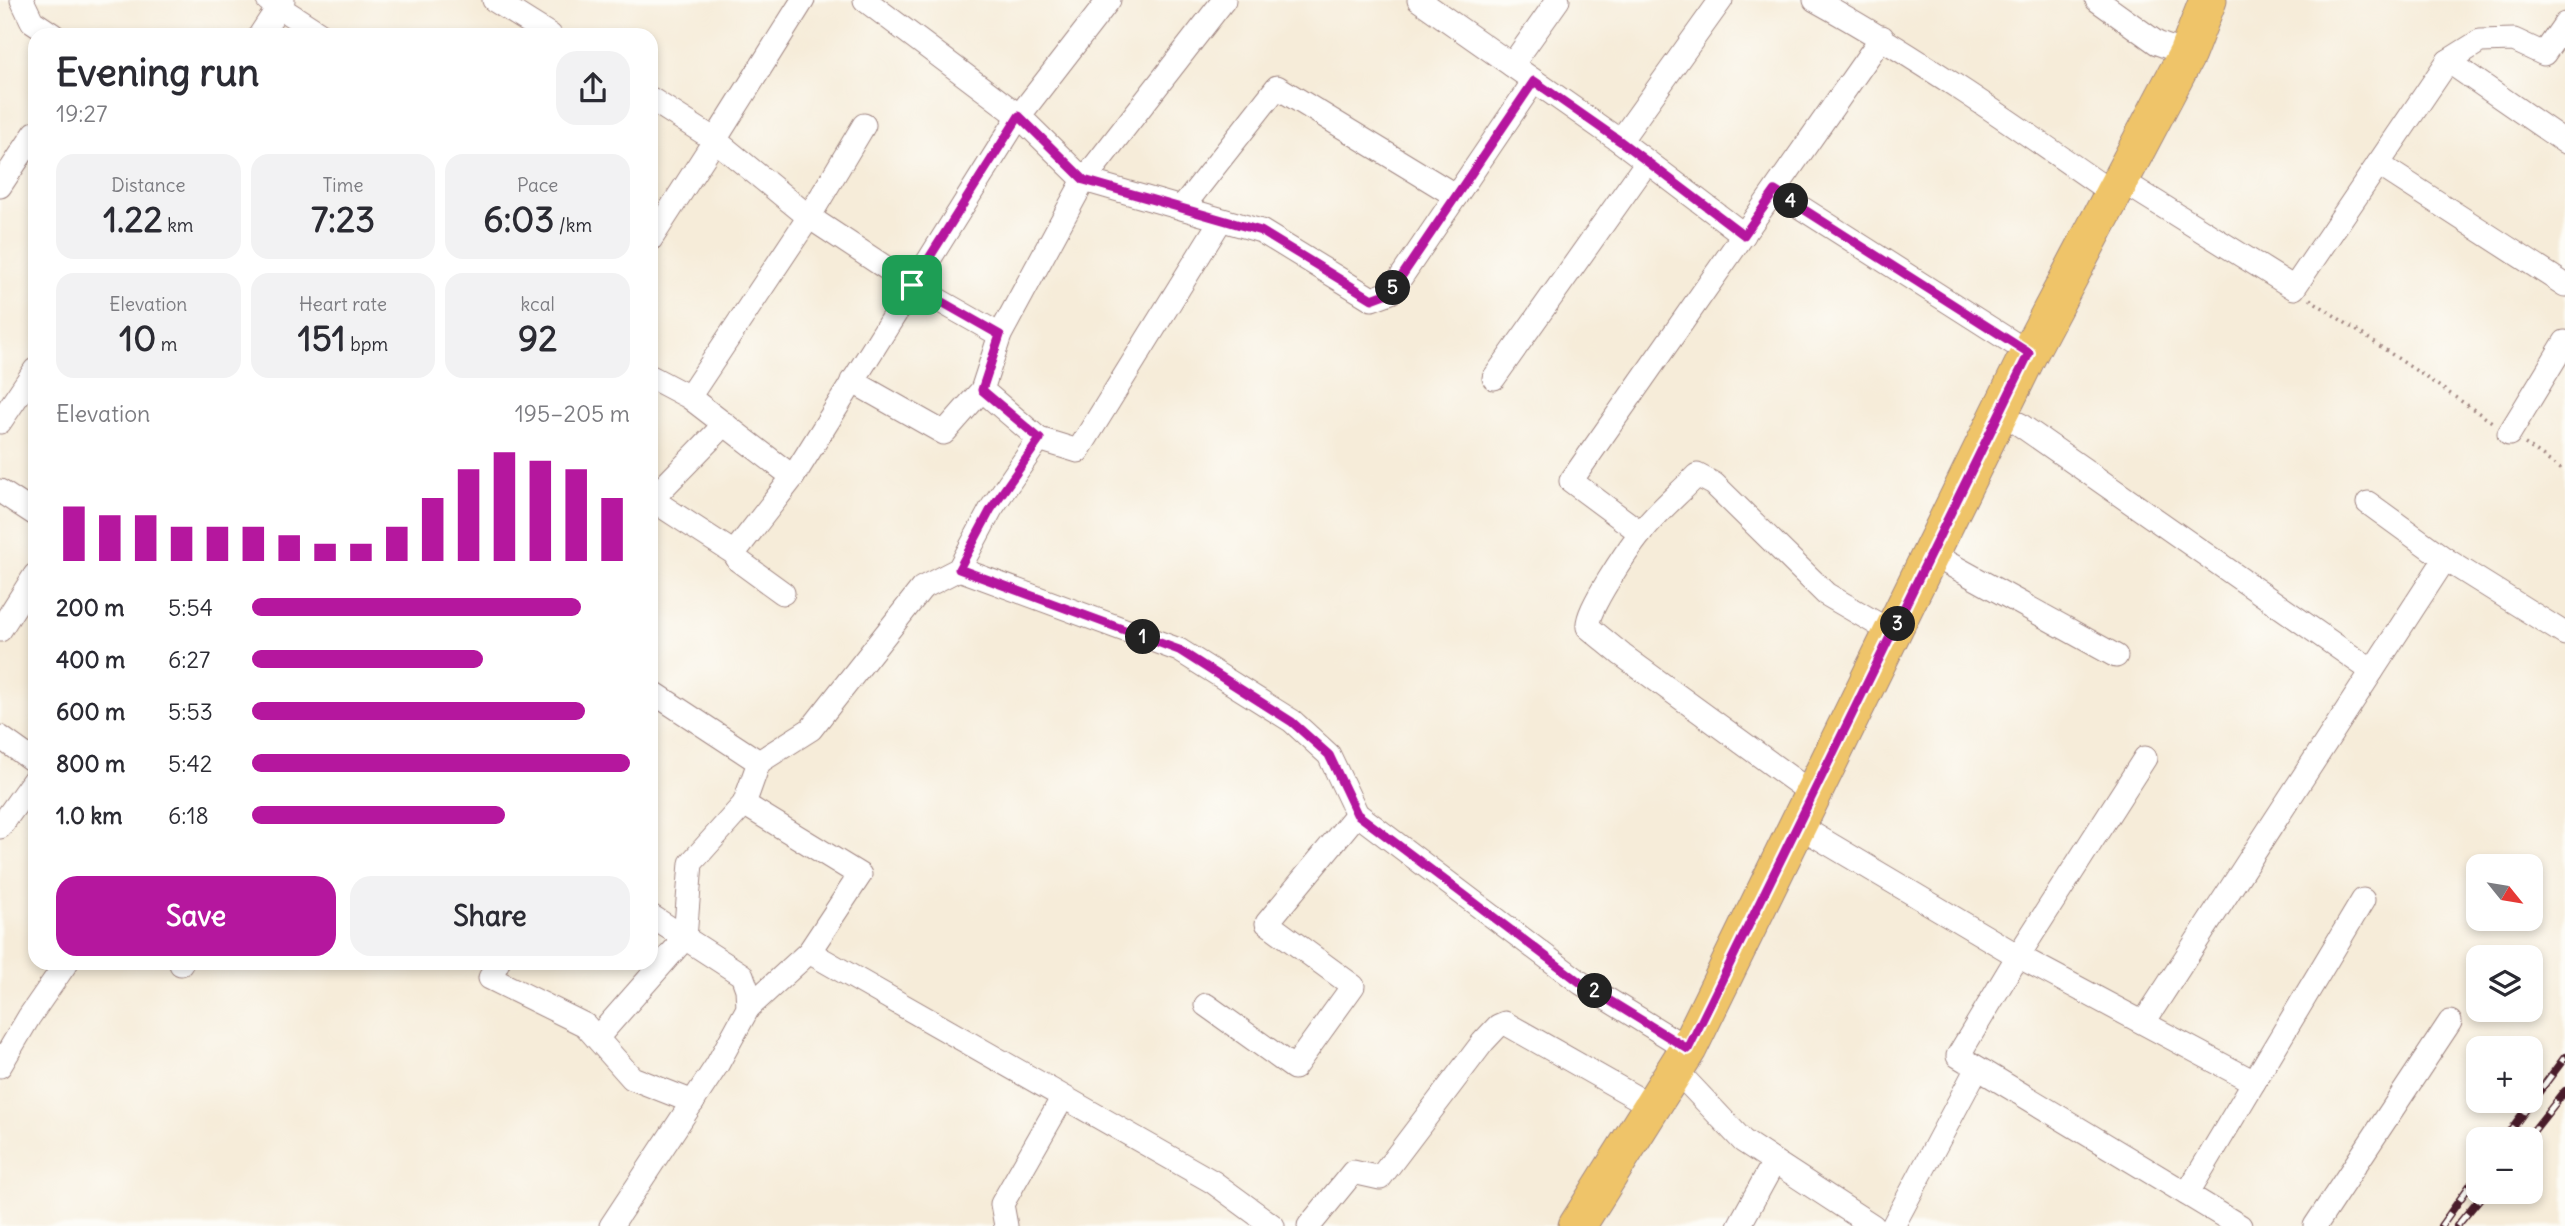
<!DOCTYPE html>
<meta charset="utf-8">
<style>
:root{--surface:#fff;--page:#f2f2f3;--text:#2b2b33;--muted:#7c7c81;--accent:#b5179e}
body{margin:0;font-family:Delius,sans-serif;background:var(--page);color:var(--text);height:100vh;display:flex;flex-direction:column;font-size:26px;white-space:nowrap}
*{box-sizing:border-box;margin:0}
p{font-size:23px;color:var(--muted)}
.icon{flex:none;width:38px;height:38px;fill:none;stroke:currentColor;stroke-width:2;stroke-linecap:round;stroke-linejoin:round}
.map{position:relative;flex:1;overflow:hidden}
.drawer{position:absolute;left:28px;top:28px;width:630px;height:942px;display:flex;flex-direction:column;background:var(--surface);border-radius:21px;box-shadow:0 4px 10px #0003}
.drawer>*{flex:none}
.needle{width:46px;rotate:120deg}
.tools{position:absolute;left:2466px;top:854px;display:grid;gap:14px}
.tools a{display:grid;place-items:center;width:77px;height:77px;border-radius:14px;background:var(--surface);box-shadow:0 4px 10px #0003;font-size:35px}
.pin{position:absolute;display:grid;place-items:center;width:60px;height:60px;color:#fff;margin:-30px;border-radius:14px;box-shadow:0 4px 10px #0006}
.km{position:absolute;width:35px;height:35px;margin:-18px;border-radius:50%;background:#222;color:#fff;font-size:19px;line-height:35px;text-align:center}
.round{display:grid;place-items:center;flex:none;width:74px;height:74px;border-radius:21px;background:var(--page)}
.head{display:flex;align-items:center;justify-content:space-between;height:119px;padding:0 28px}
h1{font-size:38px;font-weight:700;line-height:52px}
.figures{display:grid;grid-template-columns:repeat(3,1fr);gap:10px;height:119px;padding:7px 28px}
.figures div{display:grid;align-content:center;border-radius:18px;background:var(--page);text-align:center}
.figures b{font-size:35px;font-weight:700}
.figures small{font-size:19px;font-weight:400}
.figures p{font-size:19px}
.chart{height:196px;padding:14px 28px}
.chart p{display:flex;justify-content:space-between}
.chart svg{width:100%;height:126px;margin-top:7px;stroke:var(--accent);stroke-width:6}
.button{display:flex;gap:14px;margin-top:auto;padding:14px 28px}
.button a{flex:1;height:80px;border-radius:21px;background:var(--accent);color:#fff;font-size:28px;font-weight:700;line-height:80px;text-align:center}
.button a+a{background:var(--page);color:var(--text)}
ul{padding:0 28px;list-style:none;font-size:23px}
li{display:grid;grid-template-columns:112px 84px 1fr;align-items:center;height:52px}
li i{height:18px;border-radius:9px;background:var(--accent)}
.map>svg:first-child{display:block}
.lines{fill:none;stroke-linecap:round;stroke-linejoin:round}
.minor-casing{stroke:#a08682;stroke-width:25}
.primary-casing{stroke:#a08682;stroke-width:39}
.path{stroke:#a08682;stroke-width:3.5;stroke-dasharray:2 5;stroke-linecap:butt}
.minor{stroke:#fff;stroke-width:23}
.primary{stroke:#efc469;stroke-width:37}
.rail-casing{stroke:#4a1f2b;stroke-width:8}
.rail{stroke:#fdfcf7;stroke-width:5;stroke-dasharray:16;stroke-linecap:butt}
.route-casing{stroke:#fff;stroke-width:14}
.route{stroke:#b5179e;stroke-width:9}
</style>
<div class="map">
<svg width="2565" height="1226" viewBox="0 0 2565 1226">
<rect width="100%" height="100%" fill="#fdfcf7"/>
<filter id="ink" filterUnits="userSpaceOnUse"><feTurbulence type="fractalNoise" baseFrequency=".0143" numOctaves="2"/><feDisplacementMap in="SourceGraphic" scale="14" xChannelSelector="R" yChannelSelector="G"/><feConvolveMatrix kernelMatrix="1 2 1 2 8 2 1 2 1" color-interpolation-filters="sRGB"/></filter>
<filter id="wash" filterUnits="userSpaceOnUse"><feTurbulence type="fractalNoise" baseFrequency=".00686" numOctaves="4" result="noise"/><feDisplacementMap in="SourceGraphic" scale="28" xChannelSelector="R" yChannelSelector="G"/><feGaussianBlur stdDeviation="1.57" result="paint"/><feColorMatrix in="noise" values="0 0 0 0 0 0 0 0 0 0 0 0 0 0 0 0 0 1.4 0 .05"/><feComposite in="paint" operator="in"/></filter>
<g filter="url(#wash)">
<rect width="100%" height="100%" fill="#f6ecd9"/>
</g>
<g filter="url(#ink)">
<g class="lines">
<g class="minor-casing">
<g id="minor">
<path d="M22 0 32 21 53 35"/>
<path d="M268 0 322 35"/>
<path d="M494 0 550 35"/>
<path d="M865 0 1019 116 1109 0"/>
<path d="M1419 0 1620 141 1744 235"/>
<path d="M1815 0C1918 57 2015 125 2112 193"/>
<path d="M2097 0 2157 43 2187 54"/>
<path d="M260 35 283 0"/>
<path d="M2448 61 2480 41 2514 40 2544 54 2565 24"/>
<path d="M1512 65 1558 0"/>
<path d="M651 99 715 140 803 0"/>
<path d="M1620 141 1721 0"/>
<path d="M2378 164 2565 285"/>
<path d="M0 186 35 133"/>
<path d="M2132 187 2294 288 2448 61 2565 142"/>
<path d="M1775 191 2029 353"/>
<path d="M1182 208 1277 87 1456 196"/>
<path d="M1221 220 1078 451 1039 439 982 390 1000 335 1084 180 1224 0"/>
<path d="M651 239 715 140 809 217 912 285 1000 335"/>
<path d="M651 377 689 397 809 217 864 125"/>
<path d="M1494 378 1647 162"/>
<path d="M852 381 944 433 982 390"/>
<path d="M689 397 793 477"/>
<path d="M0 422 35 370"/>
<path d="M2019 424 2372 671"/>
<path d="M2509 434 2565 342"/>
<path d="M0 491 35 514"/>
<path d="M651 499 734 553 739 561 783 593"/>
<path d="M651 500 725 424"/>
<path d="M2368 503 2445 559 2565 634"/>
<path d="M1641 533 1571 481 1882 37"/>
<path d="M734 553 793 477 1019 116 1084 180 1261 231 1372 299 1391 292 1534 81"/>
<path d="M1944 561 2116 656"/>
<path d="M959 569 1179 650 1292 721 1329 755 1357 814 1581 983 1688 1049"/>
<path d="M0 630 35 575"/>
<path d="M651 691 759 762 811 729 922 588 959 569 991 509 1039 439"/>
<path d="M0 737 35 762"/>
<path d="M2145 758 2018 956 1958 1056 2240 1226"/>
<path d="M1814 795 1622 655 1588 627C1584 613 1629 548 1640 534 1656 512 1679 494 1697 475L1714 484 1826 594 1893 633"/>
<path d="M744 804 860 875 809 952"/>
<path d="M1799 826 2018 956 2254 1082 2363 900"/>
<path d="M0 827 35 778"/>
<path d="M498 962 490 978 585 1025 632 1078 693 1102"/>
<path d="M181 964 182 962"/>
<path d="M1206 1005 1294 1068 1353 986 1267 923 1357 814"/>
<path d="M748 1008 809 952 1213 1182 1273 1226"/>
<path d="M2144 1022 2445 559"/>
<path d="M597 1038 685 938 691 863 744 804 759 762"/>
<path d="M0 1066 29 1017 67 962"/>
<path d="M1676 1070 1743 1141 1873 1226"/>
<path d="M2187 1194 2254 1082"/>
<path d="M611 1226 717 1065 748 1008 747 989 742 975 651 916"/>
<path d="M1006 1226 1002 1204 1063 1097"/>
<path d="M1309 1226 1353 1172 1380 1178 1483 1042 1498 1026 1505 1023 1653 1107"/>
<path d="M1739 1226 1774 1162"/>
<path d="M1893 1226 1977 1068"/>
<path d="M2315 1226 2450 1022"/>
</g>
</g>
<g class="primary-casing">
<path id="primary" d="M1577 1226 1688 1049 2029 353 2187 54 2208 0"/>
</g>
<g class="path">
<path d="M2310 299 2492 422"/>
<path d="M2525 444 2565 472"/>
</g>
<use href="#minor" class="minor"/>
<use href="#primary" class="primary"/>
<g class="rail-casing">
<g id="rail">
<path d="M2504 1139 2565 1057"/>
<path d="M2527 1139 2565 1091"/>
<path d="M2441 1226 2478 1174"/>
<path d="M2457 1226 2485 1192"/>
</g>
</g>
<use href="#rail" class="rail"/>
</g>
</g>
<g class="lines" filter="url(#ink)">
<g class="route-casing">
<path id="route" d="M1534 81 1620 141 1744 235 1775 191 2029 353 1688 1049 1581 983 1357 814 1329 755 1292 722 1179 650 959 569 991 509 1040 439 982 390 1000 335 912 285 1019 116 1084 180 1261 231 1372 299 1391 292Z"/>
</g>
<use href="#route" class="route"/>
</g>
</svg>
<div class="tools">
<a><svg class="needle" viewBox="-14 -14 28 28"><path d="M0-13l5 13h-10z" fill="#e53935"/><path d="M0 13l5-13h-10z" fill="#7c7c81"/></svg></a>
<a><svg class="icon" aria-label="layers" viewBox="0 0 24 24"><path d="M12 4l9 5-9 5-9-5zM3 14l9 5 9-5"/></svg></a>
<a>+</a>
<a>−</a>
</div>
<div class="pin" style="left:912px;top:285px;background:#1e9e55"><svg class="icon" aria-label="arrive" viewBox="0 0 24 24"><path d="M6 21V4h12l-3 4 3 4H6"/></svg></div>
<b class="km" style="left:1143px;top:637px">1</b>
<b class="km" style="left:1595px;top:991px">2</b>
<b class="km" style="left:1898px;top:624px">3</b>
<b class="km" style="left:1791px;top:201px">4</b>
<b class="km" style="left:1393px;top:288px">5</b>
<section class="drawer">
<div class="head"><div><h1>Evening run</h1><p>19:27</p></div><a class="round"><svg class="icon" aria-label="share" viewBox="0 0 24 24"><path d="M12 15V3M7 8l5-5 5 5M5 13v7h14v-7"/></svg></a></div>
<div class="figures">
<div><p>Distance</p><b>1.22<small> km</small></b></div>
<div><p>Time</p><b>7:23</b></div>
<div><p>Pace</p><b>6:03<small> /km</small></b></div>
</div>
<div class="figures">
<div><p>Elevation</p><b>10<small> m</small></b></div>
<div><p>Heart rate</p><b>151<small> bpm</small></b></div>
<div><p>kcal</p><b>92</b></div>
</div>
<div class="chart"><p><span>Elevation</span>195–205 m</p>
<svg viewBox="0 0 160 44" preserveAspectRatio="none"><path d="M5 44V25M15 44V28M25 44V28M35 44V32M45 44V32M55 44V32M65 44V35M75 44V38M85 44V38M95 44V32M105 44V22M115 44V12M125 44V6M135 44V9M145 44V12M155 44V22"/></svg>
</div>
<ul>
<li><b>200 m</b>5:54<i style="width:87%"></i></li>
<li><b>400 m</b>6:27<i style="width:61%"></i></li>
<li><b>600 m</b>5:53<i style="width:88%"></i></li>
<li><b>800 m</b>5:42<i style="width:100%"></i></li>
<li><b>1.0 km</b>6:18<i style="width:67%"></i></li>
</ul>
<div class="button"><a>Save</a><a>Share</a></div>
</section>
</div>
